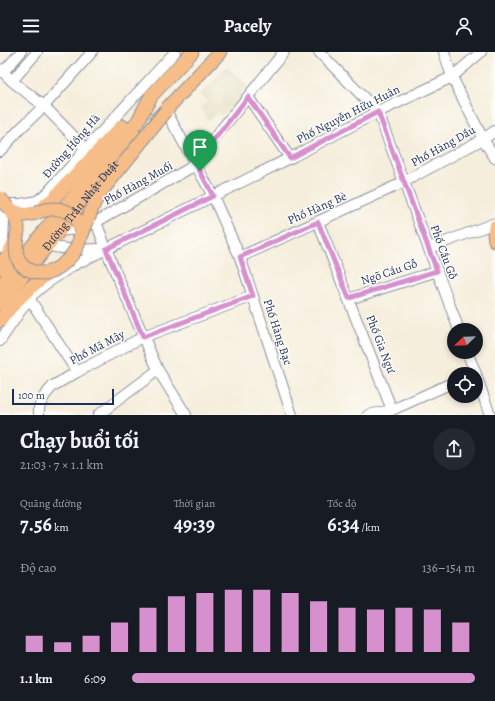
<!DOCTYPE html>
<html lang="vi">
<meta charset="utf-8">
<style>
:root{--surface:#171b24;--page:#242831;--text:#f1f3f6;--muted:#9ea1a6;--accent:#d690ce}
body{margin:0;font-family:Alegreya,serif;background:var(--page);color:var(--text);height:100vh;display:flex;flex-direction:column;font-size:15px;white-space:nowrap}
*{box-sizing:border-box;margin:0}
p{font-size:13px;color:var(--muted)}
.icon{flex:none;width:22px;height:22px;fill:none;stroke:currentColor;stroke-width:2;stroke-linecap:round;stroke-linejoin:round}
.map{position:relative;height:363px;overflow:hidden}
.drawer{display:flex;flex-direction:column;background:var(--surface);flex:1}
.drawer>*{flex:none}
.needle{width:26px;rotate:247deg}
.controls{position:absolute;left:447px;top:271px;display:grid;gap:8px}
.controls a{display:grid;place-items:center;width:36px;height:36px;border-radius:50%;background:var(--surface);box-shadow:0 2px 6px #0003;font-size:20px}
.scale{position:absolute;left:12px;bottom:10px;width:102px;box-sizing:border-box;padding-left:4px;border:2px solid #1b2f5e;border-top:0;font-size:11px;line-height:14px;white-space:nowrap;color:#1b2f5e;-webkit-text-stroke:3px #fdfcf7;paint-order:stroke}
.pin{position:absolute;display:grid;place-items:center;width:34px;height:34px;color:#fff;margin:-41px -17px;border-radius:50% 50% 50% 0;rotate:-45deg;box-shadow:0 0 4px #0007}
.pin .icon{rotate:45deg}
.round{display:grid;place-items:center;flex:none;width:42px;height:42px;border-radius:21px;background:var(--page)}
.head{display:flex;align-items:center;justify-content:space-between;height:68px;padding:0 20px}
h1{font-size:22px;font-weight:700;line-height:30px}
.stats{display:grid;grid-template-columns:repeat(3,1fr);gap:6px;height:68px;padding:4px 20px}
.stats div{display:grid;align-content:center}
.stats b{font-size:20px;font-weight:700}
.stats small{font-size:11px;font-weight:400}
.stats p{font-size:11px}
.chart{height:112px;padding:8px 20px}
.chart p{display:flex;justify-content:space-between}
.chart svg{width:100%;height:72px;margin-top:4px;stroke:var(--accent);stroke-width:6}
ul{padding:0 20px;list-style:none;font-size:13px}
li{display:grid;grid-template-columns:64px 48px 1fr;align-items:center;height:30px}
li i{height:10px;border-radius:5px;background:var(--accent)}
header{display:flex;justify-content:space-between;align-items:center;height:52px;padding:0 20px;background:var(--surface);font-size:18px;font-weight:700}
.map>svg:first-child{display:block}
.built{fill:#e3dbba}
.lines{fill:none;stroke-linecap:round;stroke-linejoin:round}
.minor-casing{stroke:#888e9d;stroke-width:12}
.major-casing{stroke:#888e9d;stroke-width:15}
.minor{stroke:#fff;stroke-width:10}
.major{stroke:#f7bd88;stroke-width:13}
.major-bridge-casing{stroke:#888e9d;stroke-width:15;stroke-linecap:butt}
.major-bridge{stroke:#f7bd88;stroke-width:13}
.route-casing{stroke:#fff;stroke-width:8}
.route{stroke:#d690ce;stroke-width:5}
.labels{text-anchor:middle;stroke-width:3;stroke-linejoin:round;paint-order:stroke}
.street-label{font-size:12px;fill:#1b2f5e;stroke:#fdfcf7}
</style>
<header><svg class="icon" aria-label="menu" viewBox="0 0 24 24"><path d="M4 6h16M4 12h16M4 18h16"/></svg>Pacely<svg class="icon" aria-label="person" viewBox="0 0 24 24"><circle cx="12" cy="8" r="4"/><path d="M4 21q1-7 8-7t8 7"/></svg></header>
<div class="map">
<svg width="495" height="363" viewBox="0 0 495 363">
<rect width="100%" height="100%" fill="#fdfcf7"/>
<filter id="ink" filterUnits="userSpaceOnUse"><feTurbulence type="fractalNoise" baseFrequency=".025" numOctaves="2"/><feDisplacementMap in="SourceGraphic" scale="8" xChannelSelector="R" yChannelSelector="G"/><feConvolveMatrix kernelMatrix="1 2 1 2 8 2 1 2 1" color-interpolation-filters="sRGB"/></filter>
<filter id="wash" filterUnits="userSpaceOnUse"><feTurbulence type="fractalNoise" baseFrequency=".012" numOctaves="4" result="noise"/><feDisplacementMap in="SourceGraphic" scale="16" xChannelSelector="R" yChannelSelector="G"/><feGaussianBlur stdDeviation="0.9" result="paint"/><feColorMatrix in="noise" values="0 0 0 0 0 0 0 0 0 0 0 0 0 0 0 0 0 1.4 0 .05"/><feComposite in="paint" operator="in"/></filter>
<g filter="url(#wash)">
<rect width="100%" height="100%" fill="#f6eedc"/>
<path class="built" d="M227 15 247 33 237 48 222 64 217 60 213 65 208 68 201 56 207 49 200 43 225 16Z"/>
</g>
<g filter="url(#ink)">
<g class="lines">
<g class="minor-casing">
<g id="minor">
<path d="M319 0 378 60 459 278"/>
<path d="M444 0 452 25 483 87 495 106"/>
<path d="M0 17 12 29 44 54 86 97"/>
<path d="M3 20 21 0"/>
<path d="M12 29 37 0"/>
<path d="M248 45 290 106"/>
<path d="M166 59 213 144 240 205 292 363"/>
<path d="M0 99 20 77 44 54 92 0"/>
<path d="M96 170 112 212 158 318 186 363"/>
<path d="M318 170 392 358"/>
<path d="M55 179 80 177 96 170 190 116 284 0"/>
<path d="M42 192C62 198 81 198 102 197"/>
<path d="M0 195 3 191 4 169 2 162 4 156 8 152H21L37 149 48 140 86 97 175 0"/>
<path d="M429 196 495 171"/>
<path d="M240 205 398 133 483 87 495 79"/>
<path d="M29 246 77 320"/>
<path d="M349 247 437 219"/>
<path d="M0 289 29 246 44 233 72 214 294 104 378 60 452 25 481 0"/>
<path d="M467 300 476 322"/>
<path d="M476 323 490 363"/>
<path d="M39 363V355L45 343 53 334 77 320 143 285 253 244"/>
<path d="M98 363 158 318"/>
<path d="M368 363 392 358 454 330"/>
</g>
</g>
<g class="major-casing">
<g id="major">
<path d="M157 67 220 0"/>
<path d="M10 158 25 163 36 161 53 147 122 74"/>
<path d="M495 175 494 180 495 189"/>
<path d="M0 216C6 206 19 187 18 175 17 169 14 163 10 158"/>
<path d="M0 235 45 178 138 69 151 44 192 0"/>
<path id="s1" d="M0 252 106 121 139 85"/>
<path d="M0 269C14 249 31 234 51 219"/>
</g>
</g>
<use href="#minor" class="minor"/>
<use href="#major" class="major"/>
<g class="major-bridge-casing">
<g id="major-bridge">
<path d="M0 146 10 158"/>
<path d="M17 182C16 190 15 199 18 207 23 219 41 224 52 219 71 211 92 182 73 164 62 154 49 156 36 161"/>
<path d="M81 185 94 151 100 141 166 59"/>
</g>
</g>
<use href="#major-bridge" class="major-bridge"/>
</g>
</g>
<g class="lines" filter="url(#ink)">
<g class="route-casing">
<path id="route" d="M248 45 290 106 378 60 437 219 349 246 318 170 240 205 253 244 143 285 106 197 213 144 196 111Z"/>
</g>
<use href="#route" class="route"/>
</g>
<g class="labels">
<g class="street-label">
<text transform="translate(348 62) rotate(-27)" y="4">Phố Nguyễn Hữu Huân</text>
<text transform="translate(71 94) rotate(-49)" y="4">Đường Hồng Hà</text>
<text transform="translate(443 94) rotate(-29)" y="4">Phố Hàng Dầu</text>
<text transform="translate(138 131) rotate(-29)" y="4">Phố Hàng Muối</text>
<text dy="4" stroke="none"><textPath href="#s1" startOffset="127">Đường Trần Nhật Duật</textPath></text>
<text transform="translate(317 156) rotate(-24)" y="4">Phố Hàng Bè</text>
<text transform="translate(444 200) rotate(70)" y="4">Phố Cầu Gỗ</text>
<text transform="translate(389 220) rotate(-18)" y="4">Ngõ Cầu Gỗ</text>
<text transform="translate(278 280) rotate(72)" y="4">Phố Hàng Bạc</text>
<text transform="translate(381 292) rotate(69)" y="4">Phố Gia Ngư</text>
<text transform="translate(97 295) rotate(-28)" y="4">Phố Mã Mây</text>
</g>
</g>
</svg>
<div class="controls">
<a><svg class="needle" viewBox="-14 -14 28 28"><path d="M0-13l5 13h-10z" fill="#e53935"/><path d="M0 13l5-13h-10z" fill="#9ea1a6"/></svg></a>
<a><svg class="icon" aria-label="locate" viewBox="0 0 24 24"><circle cx="12" cy="12" r="6"/><path d="M12 2v4M12 18v4M2 12h4M18 12h4"/></svg></a>
</div>
<div class="scale">100 m</div>
<div class="pin" style="left:200px;top:119px;background:#1e9e55"><svg class="icon" aria-label="arrive" viewBox="0 0 24 24"><path d="M6 21V4h12l-3 4 3 4H6"/></svg></div>
</div>
<section class="drawer">
<div class="head"><div><h1>Chạy buổi tối</h1><p>21:03 · 7 × 1.1 km</p></div><a class="round"><svg class="icon" aria-label="share" viewBox="0 0 24 24"><path d="M12 15V3M7 8l5-5 5 5M5 13v7h14v-7"/></svg></a></div>
<div class="stats">
<div><p>Quãng đường</p><b>7.56<small> km</small></b></div>
<div><p>Thời gian</p><b>49:39</b></div>
<div><p>Tốc độ</p><b>6:34<small> /km</small></b></div>
</div>
<div class="chart"><p><span>Độ cao</span>136–154 m</p>
<svg viewBox="0 0 160 44" preserveAspectRatio="none"><path d="M5 44V34M15 44V38M25 44V34M35 44V26M45 44V17M55 44V10M65 44V8M75 44V6M85 44V6M95 44V8M105 44V13M115 44V17M125 44V18M135 44V17M145 44V18M155 44V26"/></svg>
</div>
<ul>
<li><b>1.1 km</b>6:09<i style="width:100%"></i></li>
</ul>
</section>
